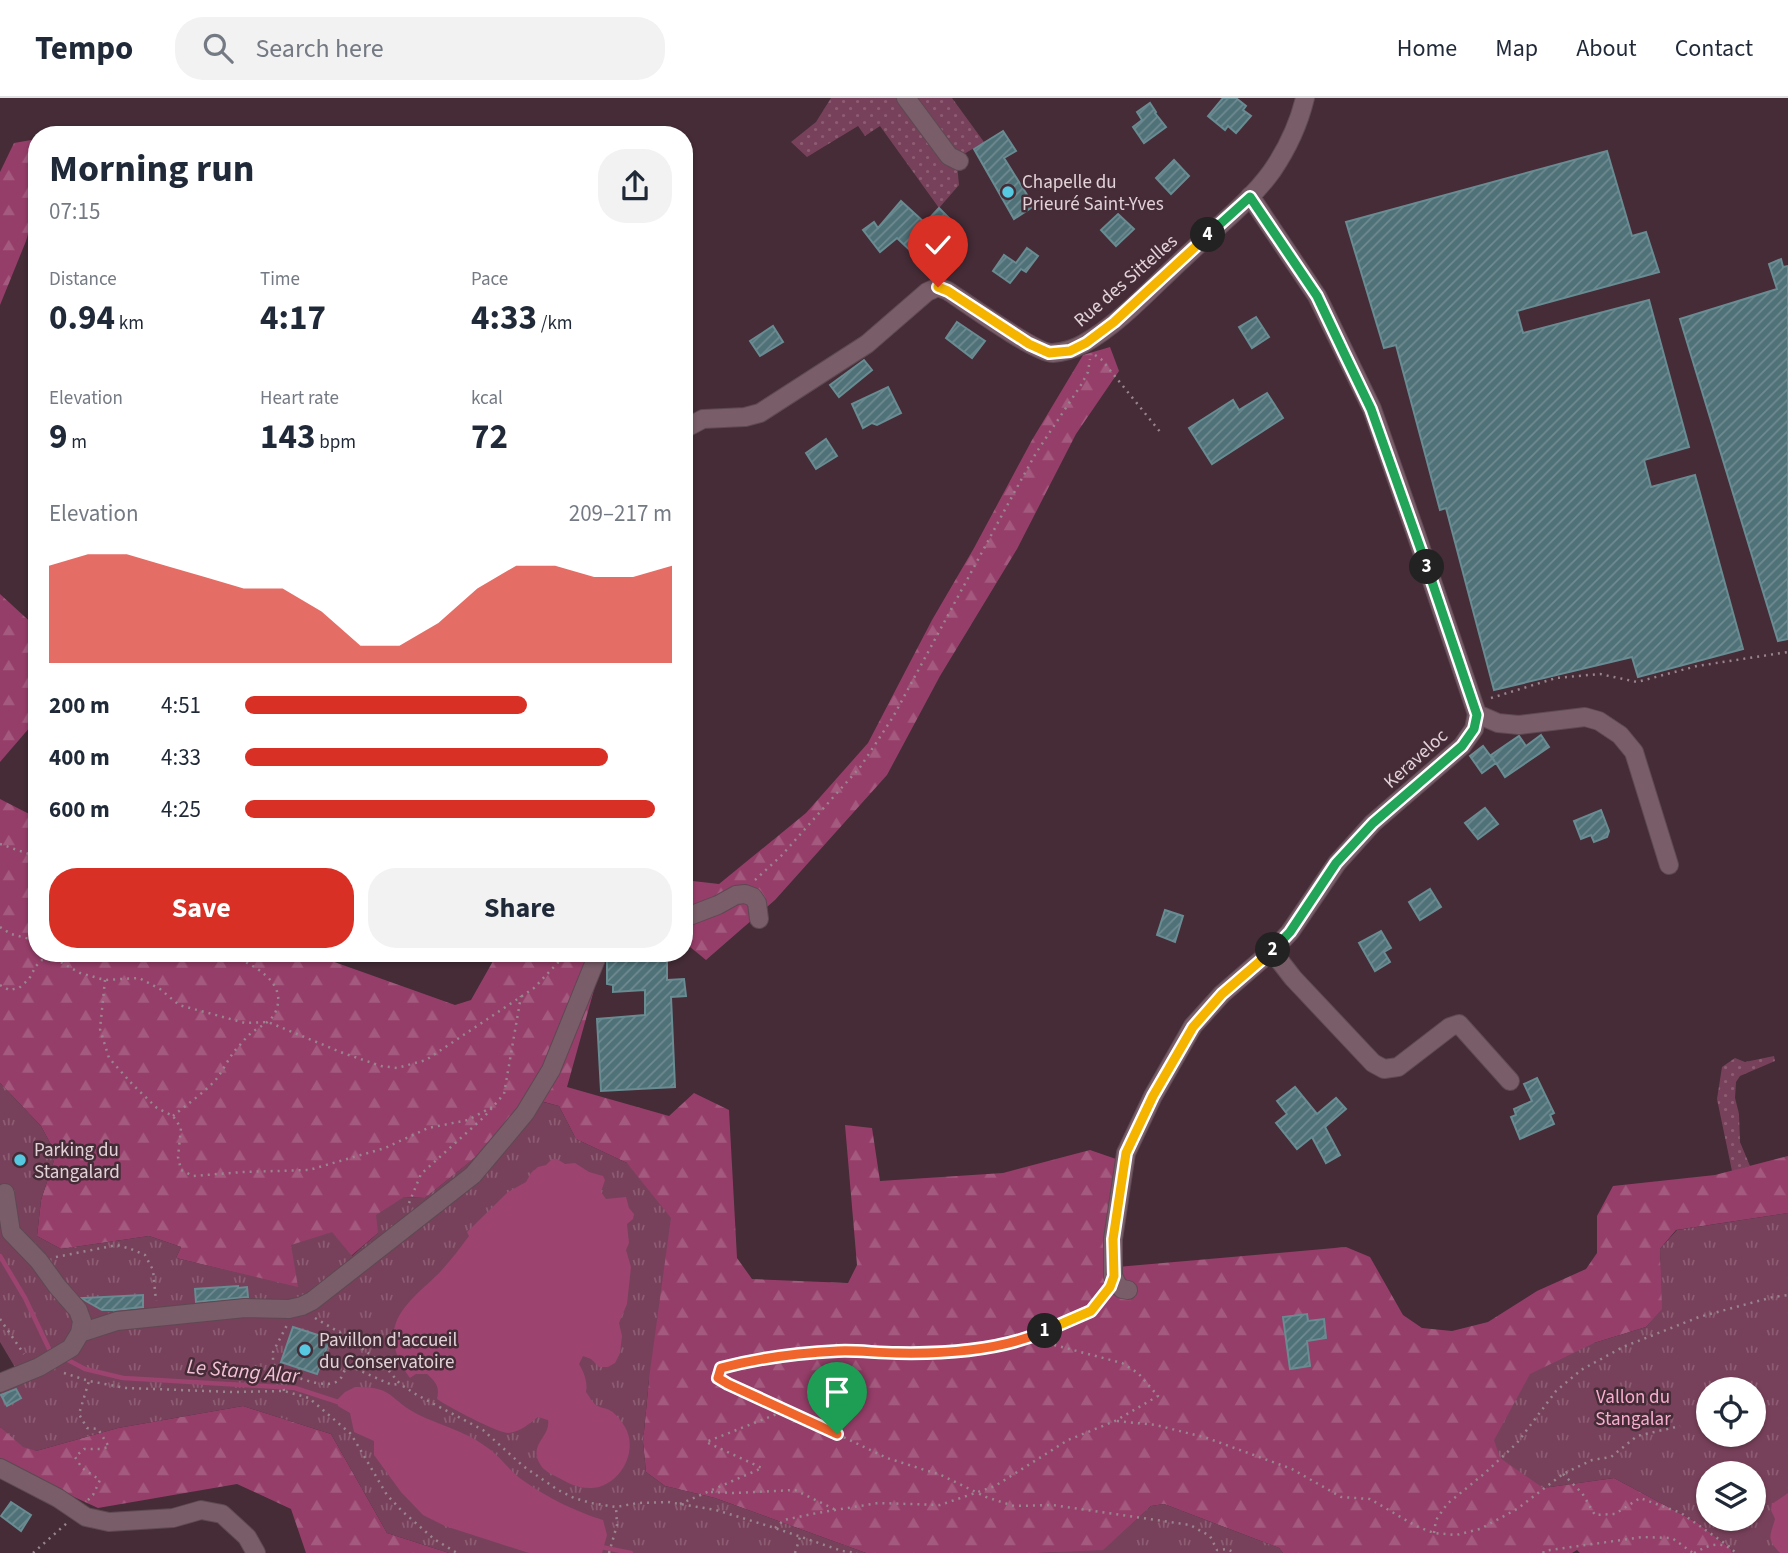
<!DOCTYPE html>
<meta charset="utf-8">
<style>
:root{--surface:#fff;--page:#f2f2f3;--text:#1f2937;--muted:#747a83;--line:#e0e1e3;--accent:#d93025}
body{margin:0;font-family:"Source Sans 3",sans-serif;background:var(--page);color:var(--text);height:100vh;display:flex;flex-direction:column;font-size:26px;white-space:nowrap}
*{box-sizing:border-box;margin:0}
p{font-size:23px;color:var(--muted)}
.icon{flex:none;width:38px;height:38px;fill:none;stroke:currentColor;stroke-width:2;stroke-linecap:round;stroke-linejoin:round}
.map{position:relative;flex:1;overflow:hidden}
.side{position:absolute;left:28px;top:28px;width:665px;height:836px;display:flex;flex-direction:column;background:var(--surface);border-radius:28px;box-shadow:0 2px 5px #0004}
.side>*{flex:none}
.fabs{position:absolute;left:1696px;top:1279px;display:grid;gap:14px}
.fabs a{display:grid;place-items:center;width:70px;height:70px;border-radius:50%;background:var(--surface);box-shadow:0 2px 5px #0004;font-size:35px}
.pin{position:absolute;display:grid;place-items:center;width:60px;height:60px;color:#fff;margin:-72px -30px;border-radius:50% 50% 50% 0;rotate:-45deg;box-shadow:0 0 7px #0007}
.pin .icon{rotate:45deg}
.km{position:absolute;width:35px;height:35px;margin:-18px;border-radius:50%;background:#222;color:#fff;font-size:19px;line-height:35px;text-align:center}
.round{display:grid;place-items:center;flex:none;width:74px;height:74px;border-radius:28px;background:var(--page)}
.headline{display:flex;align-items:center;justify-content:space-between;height:119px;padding:0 21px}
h1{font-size:38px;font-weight:700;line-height:52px}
.metrics{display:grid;grid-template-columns:repeat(3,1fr);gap:10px;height:119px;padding:7px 21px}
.metrics div{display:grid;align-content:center}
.metrics b{font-size:35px;font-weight:700}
.metrics small{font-size:19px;font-weight:400}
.metrics p{font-size:19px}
.chart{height:196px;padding:14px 21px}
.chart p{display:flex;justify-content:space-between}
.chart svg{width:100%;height:126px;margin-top:7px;fill:var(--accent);opacity:.7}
.primary-button{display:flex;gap:14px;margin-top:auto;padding:14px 21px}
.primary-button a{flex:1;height:80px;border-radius:28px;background:var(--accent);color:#fff;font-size:28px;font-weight:700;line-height:80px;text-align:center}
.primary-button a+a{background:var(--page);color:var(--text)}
ul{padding:0 21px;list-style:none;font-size:23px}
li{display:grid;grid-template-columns:112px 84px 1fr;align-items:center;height:52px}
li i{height:18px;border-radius:9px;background:var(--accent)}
header{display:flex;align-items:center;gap:42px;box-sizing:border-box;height:98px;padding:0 35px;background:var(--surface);border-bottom:2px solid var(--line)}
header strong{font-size:33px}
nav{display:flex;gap:38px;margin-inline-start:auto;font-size:24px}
.search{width:490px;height:63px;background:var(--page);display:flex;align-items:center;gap:18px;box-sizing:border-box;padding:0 24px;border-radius:28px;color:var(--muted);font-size:26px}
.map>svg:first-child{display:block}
.grass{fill:url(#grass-dots)}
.forest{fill:url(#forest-firs)}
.park{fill:url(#park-tufts);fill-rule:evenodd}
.water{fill:#9c446f}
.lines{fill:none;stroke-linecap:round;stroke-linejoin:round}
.stream{stroke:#9c446f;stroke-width:4.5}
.building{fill:url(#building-hatch);stroke:#698b92;stroke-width:2}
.minor-casing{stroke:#5e4952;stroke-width:20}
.path{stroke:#99858d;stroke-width:2.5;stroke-dasharray:2 5;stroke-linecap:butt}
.minor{stroke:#795d69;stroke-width:18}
.split-1-casing{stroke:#fff;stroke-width:14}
.split-2-casing{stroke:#fff;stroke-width:14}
.split-3-casing{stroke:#fff;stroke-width:14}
.split-4-casing{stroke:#fff;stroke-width:14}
.split-5-casing{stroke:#fff;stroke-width:14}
.split-1{stroke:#f0652b;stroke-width:9}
.split-2{stroke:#f5b400;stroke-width:9}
.split-3{stroke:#22a559;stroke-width:9}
.split-4{stroke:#22a559;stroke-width:9}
.split-5{stroke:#f5b400;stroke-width:9}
.poi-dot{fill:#56c9e1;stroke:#452c37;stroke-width:2.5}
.labels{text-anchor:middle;stroke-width:5;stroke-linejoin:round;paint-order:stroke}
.poi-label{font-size:19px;fill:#e2d2d8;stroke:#452c37;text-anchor:start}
.street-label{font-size:19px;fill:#e2d2d8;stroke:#452c37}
.park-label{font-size:19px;fill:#f8aece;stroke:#452c37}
.water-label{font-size:21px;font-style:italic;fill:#f3c1d6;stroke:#452c37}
</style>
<header>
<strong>Tempo</strong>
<div class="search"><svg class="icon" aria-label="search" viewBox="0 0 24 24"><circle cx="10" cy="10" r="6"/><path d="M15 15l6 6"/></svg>Search here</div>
<nav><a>Home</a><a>Map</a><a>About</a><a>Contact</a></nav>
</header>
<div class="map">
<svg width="1788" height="1455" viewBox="0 0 1788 1455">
<defs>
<pattern id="grass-dots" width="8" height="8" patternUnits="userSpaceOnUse" patternTransform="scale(1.75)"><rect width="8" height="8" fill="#78415b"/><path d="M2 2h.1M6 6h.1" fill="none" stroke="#8b5c72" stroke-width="1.8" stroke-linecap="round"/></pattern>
<pattern id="forest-firs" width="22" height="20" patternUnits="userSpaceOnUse" patternTransform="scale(1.75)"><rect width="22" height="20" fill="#953e69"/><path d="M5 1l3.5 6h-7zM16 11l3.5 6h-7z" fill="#a4597e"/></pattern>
<pattern id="park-tufts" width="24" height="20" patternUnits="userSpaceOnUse" patternTransform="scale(1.75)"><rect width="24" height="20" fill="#78415b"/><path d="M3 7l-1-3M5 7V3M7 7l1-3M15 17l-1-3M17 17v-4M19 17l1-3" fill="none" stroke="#8b5c72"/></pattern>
<pattern id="building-hatch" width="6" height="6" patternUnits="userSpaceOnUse" patternTransform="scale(1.75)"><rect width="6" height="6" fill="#4f7178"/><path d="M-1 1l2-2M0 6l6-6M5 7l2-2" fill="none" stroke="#708b91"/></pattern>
</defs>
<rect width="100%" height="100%" fill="#452c37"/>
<g class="grass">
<path d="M831 0H901L957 66 959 87 939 110 880 28 865 38 858 28 807 59 791 44 816 24Z"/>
<path d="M912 0H952L984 44 959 59Z"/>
<path d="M1774 958 1775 963 1740 978 1736 984 1735 1000 1739 1016 1740 1044 1750 1068 1732 1073 1717 1001 1722 969 1735 960 1745 964Z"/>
</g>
<g class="forest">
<path d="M37 41V105L26 143 0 207V74L14 45Z"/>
<path d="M1110 249 1119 273 1076 336 1017 451 940 578 887 677 775 802 706 862 684 844V782L719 786 806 715 868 645 932 522 974 450 1032 342 1083 257Z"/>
<path d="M0 496 37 530V621L0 664Z"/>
<path d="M0 701 37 720V856H312L455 907 471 902 497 856H604L567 989 669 1018 694 995 729 1012 737 1160 752 1181 848 1185 857 1167 845 1027 872 1030 880 1083 1003 1075 1090 1052 1119 1062 1117 1169 1346 1149 1370 1159 1403 1217 1422 1230 1452 1233 1488 1224 1537 1193 1586 1171 1597 1155V1118L1613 1088 1715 1077 1788 1058V1115L1676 1132 1660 1151 1663 1211 1646 1229 1594 1245 1543 1390 1614 1380 1698 1425 1731 1451 1732 1455H1580L1577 1452 1572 1455H1283L1279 1450 1164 1406 1151 1408 1103 1453 1038 1455H866L715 1400 665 1388 646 1374 643 1344 649 1281 627 1065 576 1041 559 1008 544 1004 425 1100 404 1099 378 1135 351 1158 298 1190 176 1160 181 1149 149 1138 61 1151 37 1138 41 1102 56 1056 41 1028 0 985Z"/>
<path d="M243 1308 331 1336 387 1435 449 1455H306L291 1411 237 1386 98 1410 0 1365V1329L36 1353 118 1330Z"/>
</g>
<g class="park">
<path d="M0 985 41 1028 56 1056 41 1102 37 1138 61 1151 149 1138 181 1149 176 1160 298 1189 291 1147 332 1134 352 1158 378 1135 376 1117 404 1099 425 1100 543 1004 559 1008 576 1041 627 1065 671 1120 649 1281 643 1344 646 1374 665 1388 715 1400 866 1455H449L387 1435 331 1336 243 1308 118 1330 36 1353 23 1349 0 1329V1288L16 1271 0 1244Z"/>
<path d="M1788 1115V1455H1732L1731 1451 1698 1425 1614 1380 1543 1390 1500 1360 1494 1342 1530 1276 1594 1245 1646 1229 1662 1211 1660 1151 1677 1132ZM1708 1292H1754V1337H1708ZM1708 1376H1754V1421H1708Z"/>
<path d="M1164 1406 1279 1450 1283 1455H1038L1103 1452 1151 1408Z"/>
</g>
<g class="water">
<path d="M552 1061H557L565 1066 575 1065 589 1074 603 1078 605 1082 601 1094 606 1101 626 1099 629 1110 634 1116 633 1121 627 1126 629 1145 626 1152 631 1169 627 1206 619 1225 622 1238 620 1255 615 1265 608 1269H599L591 1261 583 1258 579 1266C584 1274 588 1285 586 1294 589 1298 592 1304 596 1307 600 1310 607 1310 611 1313 616 1316 622 1324 625 1329 639 1353 620 1388 592 1390 579 1391 568 1385 557 1379 551 1376 543 1372 540 1366 528 1346 551 1339 548 1322L538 1319C529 1326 521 1333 509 1335 499 1336 447 1308 437 1301 440 1289 436 1284 427 1276H416L410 1280C400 1266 389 1245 395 1228 401 1206 425 1190 441 1173 451 1162 460 1150 469 1138L467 1134 508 1094 526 1084 531 1075 538 1069 546 1067Z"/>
<path d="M355 1289C393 1288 389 1301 417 1316 439 1327 465 1333 485 1348 499 1357 508 1371 521 1381 546 1399 574 1413 603 1422L607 1437 602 1455H529L445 1428 423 1417 401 1394 374 1357V1343L354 1334 350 1315 338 1308 337 1302 345 1294Z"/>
<path d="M1788 1395V1455H1780C1766 1440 1770 1439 1775 1421L1771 1412 1772 1406Z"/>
</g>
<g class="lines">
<g class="stream">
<path d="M0 1158 25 1200 51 1255"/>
<path d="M66 1261 85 1271 123 1280 295 1290 341 1305"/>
<path d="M601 1449 631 1455"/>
</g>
</g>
<g class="building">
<path d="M1223 0H1236L1246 8 1243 12 1251 18 1236 35 1228 28 1225 32 1208 18Z"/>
<path d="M1150 5 1156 14 1155 15 1166 29 1144 45 1133 29 1142 22 1137 14Z"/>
<path d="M1003 33 1016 53 1004 60 1034 108 1014 121 974 51Z"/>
<path d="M1607 53 1632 138 1646 134 1659 174 1517 213 1523 235 1649 202 1689 349 1644 362 1651 389 1695 377 1743 551 1638 579 1632 559 1494 592 1446 410 1440 412 1396 247 1384 250 1346 124Z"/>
<path d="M1174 62 1189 78 1171 96 1156 80Z"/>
<path d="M901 103 925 125 939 110 949 120 915 157 897 140 880 154 863 132 874 124 878 130Z"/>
<path d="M1118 116 1134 131 1116 148 1101 132Z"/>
<path d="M1027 150 1038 158 1026 174 1021 171 1010 185 993 173 1004 157 1016 165Z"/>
<path d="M1781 161 1783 169 1788 168V541L1778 543 1680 221 1777 191 1769 166Z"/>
<path d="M1256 219 1269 239 1252 250 1239 229Z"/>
<path d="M957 224 985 243 972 260 946 240Z"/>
<path d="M773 228 783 244 760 258 750 243Z"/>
<path d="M864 262 872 272 839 299 830 287Z"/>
<path d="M888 289 901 315 877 327 872 325 863 330 852 306Z"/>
<path d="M1267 295 1283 320 1212 366 1189 330 1233 302 1239 312Z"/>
<path d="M826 341 837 358 816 371 806 355Z"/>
<path d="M1541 637 1549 649 1505 679 1496 665 1482 675 1470 658 1483 648 1495 664 1491 657 1519 638 1526 648Z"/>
<path d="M1485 710 1498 726 1478 741 1465 725Z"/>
<path d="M1601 712 1609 733 1607 739 1594 744 1591 737 1581 741 1574 723Z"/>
<path d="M1430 791 1441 809 1420 822 1409 804Z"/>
<path d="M1165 812 1183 818 1175 844 1157 837Z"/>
<path d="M1381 833 1391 850 1384 854 1390 864 1375 873 1359 845Z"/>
<path d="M609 856H667V882L684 881 686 898 671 899 675 989 601 993 597 921 645 917V892L613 894V887L607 886V864Z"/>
<path d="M1537 980 1554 1015 1550 1017 1554 1026 1520 1041 1511 1019 1516 1017 1514 1011 1532 1003 1524 986Z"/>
<path d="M1295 989 1317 1016 1336 1000 1346 1011 1325 1029 1340 1057 1326 1065 1312 1039 1297 1051 1276 1025 1287 1016 1277 1003Z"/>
<path d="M238 1188V1190L247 1189 248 1199 196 1204 195 1191Z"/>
<path d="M143 1197V1209L115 1212H102L86 1203 82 1200Z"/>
<path d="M1307 1216 1308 1223 1324 1221 1326 1240 1307 1243 1310 1268 1290 1271 1283 1219Z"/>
<path d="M293 1229 330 1241 317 1276 281 1264Z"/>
<path d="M16 1291 21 1300 7 1308 1 1297Z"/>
<path d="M11 1404 31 1417 21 1433 1 1418Z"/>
</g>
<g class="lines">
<g class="minor-casing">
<g id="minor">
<path d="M906 0 949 58 959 63"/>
<path d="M1250 98 1317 198 1372 311 1416 436 1477 616 1474 631 1462 648 1373 725 1337 765 1290 834 1275 850 1279 862 1293 880 1373 965 1384 971 1398 969 1450 929 1459 926 1510 983"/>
<path d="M684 331 703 321 745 319 760 315 867 246 927 194 938 189 948 193C966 205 1037 256 1053 255 1064 254 1074 251 1083 246 1120 226 1154 187 1185 159 1213 132 1249 105 1272 73 1287 51 1299 25 1305 0"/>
<path d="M1477 616 1498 625 1519 627 1585 619 1599 623 1620 637 1634 654 1669 767"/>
<path d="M684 820 718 807 736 797 745 796 753 799 757 805 759 821"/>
<path d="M1128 1192 1122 1191 1117 1186 1113 1178V1141L1126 1055 1153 998 1193 928 1222 896 1275 850"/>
<path d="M80 1235 117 1223 245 1210 289 1211 302 1208 312 1203 473 1077 500 1045 525 1015 551 972 598 856"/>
<path d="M0 1285 39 1269 71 1250 80 1235 82 1223 78 1212 57 1188 39 1163 11 1134 5 1095"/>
<path d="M0 1370 58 1400 86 1419 109 1424 173 1420 201 1412 222 1416 247 1439 256 1455"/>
</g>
</g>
<g class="path">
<path d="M1095 257 1101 261 1161 335"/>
<path d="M1491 600 1556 580 1600 576 1637 584 1697 568 1788 554"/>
<path d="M0 746 29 756 37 763"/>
<path d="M755 782 781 758 861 668 893 619 1015 393 1036 355 1081 287 1088 274 1090 261"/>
<path d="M0 829 11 836 37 843"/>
<path d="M105 882 100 931 109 960 133 987 157 1010 173 1018 181 1030 178 1059 181 1072 193 1078 243 1074 309 1072 385 1050 428 1030 468 1022 494 1008"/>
<path d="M0 887 9 892 19 890 29 881 36 868 42 862 55 861 80 875 105 882 139 880 160 891 179 907 245 925 268 924 343 955 381 968 397 970 426 962 534 890 566 856"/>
<path d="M173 1018C186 1007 208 992 218 979 225 969 230 957 239 948 243 944 246 939 250 936 258 929 270 925 275 915 290 883 250 865 227 856"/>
<path d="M409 1105 421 1076 484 1019 504 996 521 898"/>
<path d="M56 1159 117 1147 131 1151 145 1157 153 1172 156 1203"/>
<path d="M315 1220 344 1237 384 1267 400 1286 417 1297 483 1332 523 1368 558 1392 574 1400 591 1405 616 1409 638 1405 668 1404 716 1412 775 1430 842 1453 857 1455"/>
<path d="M0 1221 24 1256"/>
<path d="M281 1273C294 1278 327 1293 339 1282 342 1280 343 1275 345 1272L354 1270 392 1287 398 1286"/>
<path d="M64 1275 89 1283 126 1290 233 1294 284 1293 309 1300 351 1336 387 1397 402 1413 434 1441 457 1455"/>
<path d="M284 1293 281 1273 273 1266V1254L287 1227"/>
<path d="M787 1312 887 1360 941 1377 986 1399 1014 1408 1053 1407 1190 1427 1210 1438 1217 1452 1227 1451 1235 1455"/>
<path d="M1117 1323 1156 1327 1207 1340 1292 1371 1341 1399 1370 1401 1416 1428 1434 1435 1456 1437 1480 1431 1517 1411 1563 1376 1592 1362 1611 1359 1637 1338 1680 1328"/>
<path d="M1563 1376 1582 1395 1595 1417 1615 1416 1640 1400 1681 1415 1730 1449"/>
<path d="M711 1394 734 1395 795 1392 836 1412"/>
<path d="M88 1402 93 1397 100 1382 82 1370 75 1359 84 1351H100L109 1349 98 1331 87 1330 79 1316 89 1283"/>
<path d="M680 1406 762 1370 706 1344 787 1312 718 1280 721 1270C756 1260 806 1253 842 1253 862 1253 882 1256 901 1255 944 1255 987 1251 1028 1240"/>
<path d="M775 1430 784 1422 817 1415 878 1405 940 1407 978 1394 995 1388 1068 1342 1115 1323 1158 1298 1138 1275 1122 1265 1028 1240 1091 1213 1105 1195"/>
<path d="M1434 1435 1436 1422 1447 1406 1485 1375 1517 1345 1556 1293 1581 1272 1623 1249 1699 1219 1773 1199 1788 1197"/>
<path d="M33 1455 67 1425"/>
<path d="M609 1455 617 1427 616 1409"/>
<path d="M795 1455 800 1439"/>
<path d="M1543 1455 1544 1453 1642 1439 1672 1440 1693 1455"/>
<path d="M1694 1455C1709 1447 1722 1441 1736 1455"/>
</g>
<use href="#minor" class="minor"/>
</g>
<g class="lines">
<g class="split-1-casing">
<path id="split-1" d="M837 1336 728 1286 718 1280 721 1270C758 1260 799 1255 838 1253 857 1252 877 1255 897 1255 944 1256 1002 1252 1045 1233"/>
</g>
<g class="split-2-casing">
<path id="split-2" d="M1045 1233 1091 1213 1110 1189 1114 1178 1113 1141 1126 1055 1153 998 1193 929 1222 896 1273 852"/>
</g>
<g class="split-3-casing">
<path id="split-3" d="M1273 852 1290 834 1336 765 1373 725 1462 648 1474 631 1477 617 1427 469"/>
</g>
<g class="split-4-casing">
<path id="split-4" d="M1208 137 1250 99 1317 198 1344 255 1371 311 1427 469"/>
</g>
<g class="split-5-casing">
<path id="split-5" d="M938 189 948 193 1029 246 1049 255 1070 253 1086 245 1114 224 1208 137"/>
</g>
<use href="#split-1" class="split-1"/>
<use href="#split-2" class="split-2"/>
<use href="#split-3" class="split-3"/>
<use href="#split-4" class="split-4"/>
<use href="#split-5" class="split-5"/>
</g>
<g class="poi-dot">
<circle cx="1008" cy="94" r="7"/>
<circle cx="20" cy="1062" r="7"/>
<circle cx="305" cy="1252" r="7"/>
</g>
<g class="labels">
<g class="poi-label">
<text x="1022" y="90">Chapelle du<tspan x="1022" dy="22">Prieuré Saint-Yves</tspan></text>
<text x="34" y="1058">Parking du<tspan x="34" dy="22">Stangalard</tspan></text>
<text x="319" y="1248">Pavillon d'accueil<tspan x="319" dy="22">du Conservatoire</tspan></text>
</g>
<g class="street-label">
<text transform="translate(1125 182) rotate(-41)" y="7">Rue des Sittelles</text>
<text transform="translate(1415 660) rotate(-42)" y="7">Keraveloc</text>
</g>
<g class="park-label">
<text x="1633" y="1305">Vallon du<tspan x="1633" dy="22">Stangalar</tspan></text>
</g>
<g class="water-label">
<text transform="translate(243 1273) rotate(5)" y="7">Le Stang Alar</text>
</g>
</g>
</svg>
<div class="fabs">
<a><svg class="icon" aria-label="locate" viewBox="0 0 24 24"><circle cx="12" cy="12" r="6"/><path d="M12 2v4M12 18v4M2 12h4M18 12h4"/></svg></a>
<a><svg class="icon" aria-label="layers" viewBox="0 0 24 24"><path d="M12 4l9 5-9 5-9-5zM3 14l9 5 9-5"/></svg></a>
</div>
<div class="pin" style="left:837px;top:1336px;background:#1e9e55"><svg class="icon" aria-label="arrive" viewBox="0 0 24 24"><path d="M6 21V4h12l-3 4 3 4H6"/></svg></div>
<div class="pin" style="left:938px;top:189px;background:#d93025"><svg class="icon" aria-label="check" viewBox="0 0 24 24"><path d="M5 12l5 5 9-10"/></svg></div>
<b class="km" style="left:1045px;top:1233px">1</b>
<b class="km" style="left:1273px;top:852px">2</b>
<b class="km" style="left:1427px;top:469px">3</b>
<b class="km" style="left:1208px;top:137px">4</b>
<section class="side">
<div class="headline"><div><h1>Morning run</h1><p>07:15</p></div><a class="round"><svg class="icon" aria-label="share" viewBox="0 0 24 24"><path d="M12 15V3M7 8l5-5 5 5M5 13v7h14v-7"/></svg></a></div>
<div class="metrics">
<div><p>Distance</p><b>0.94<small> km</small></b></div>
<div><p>Time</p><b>4:17</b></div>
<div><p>Pace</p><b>4:33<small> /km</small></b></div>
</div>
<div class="metrics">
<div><p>Elevation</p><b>9<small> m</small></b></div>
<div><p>Heart rate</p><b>143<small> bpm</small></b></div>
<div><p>kcal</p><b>72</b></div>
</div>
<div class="chart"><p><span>Elevation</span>209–217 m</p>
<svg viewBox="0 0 160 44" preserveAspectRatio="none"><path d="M0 44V10L10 6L20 6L30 10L40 14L50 18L60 18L70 26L80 38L90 38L100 30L110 18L120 10L130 10L140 14L150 14L160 10V44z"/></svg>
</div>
<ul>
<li><b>200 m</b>4:51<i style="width:66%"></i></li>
<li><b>400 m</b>4:33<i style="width:85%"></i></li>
<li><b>600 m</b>4:25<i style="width:96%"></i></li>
</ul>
<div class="primary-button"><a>Save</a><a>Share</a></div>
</section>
</div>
